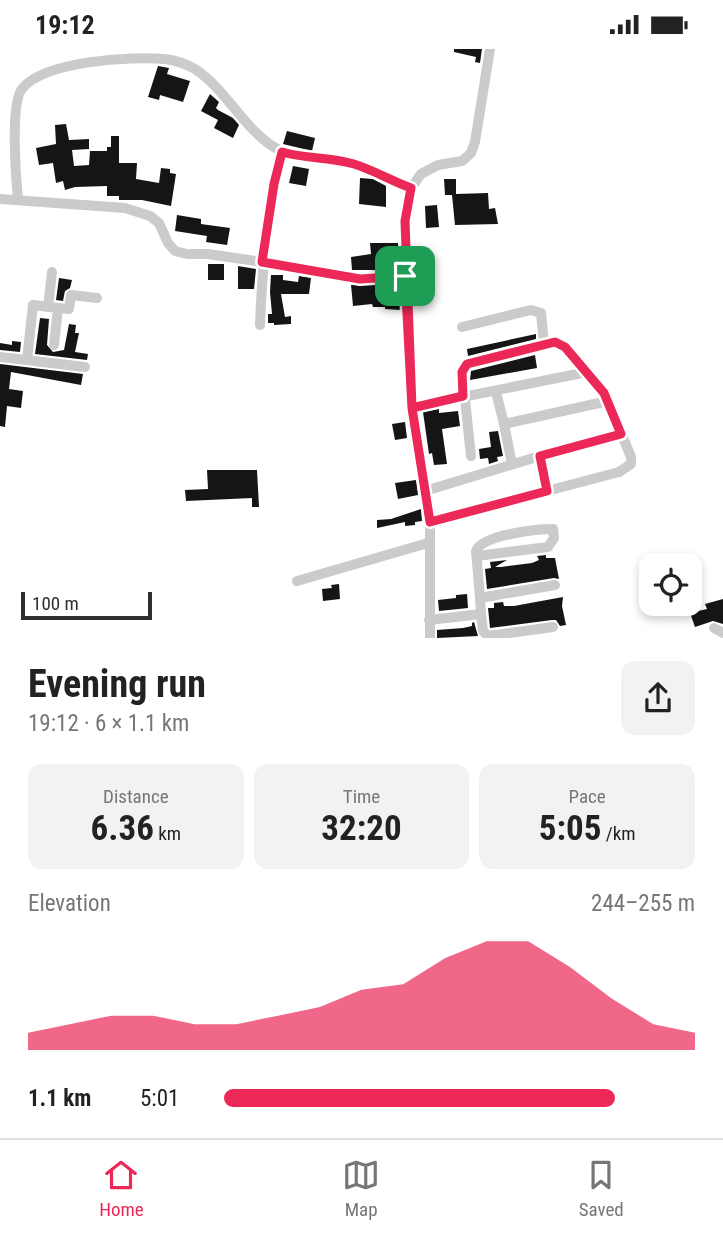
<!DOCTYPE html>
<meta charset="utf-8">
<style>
:root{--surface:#fff;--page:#f2f2f2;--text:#222;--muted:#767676;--line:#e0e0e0;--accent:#ec2858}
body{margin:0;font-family:"Roboto Condensed",sans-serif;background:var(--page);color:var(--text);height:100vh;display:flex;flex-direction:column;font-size:26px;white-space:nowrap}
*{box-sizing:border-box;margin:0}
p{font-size:23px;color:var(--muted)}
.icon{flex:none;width:38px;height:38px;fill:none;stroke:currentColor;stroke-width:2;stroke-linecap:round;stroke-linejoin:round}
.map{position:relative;height:589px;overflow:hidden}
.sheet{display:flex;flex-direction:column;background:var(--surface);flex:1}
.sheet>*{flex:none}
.controls{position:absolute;left:639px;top:504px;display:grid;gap:14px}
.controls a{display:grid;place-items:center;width:63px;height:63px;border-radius:14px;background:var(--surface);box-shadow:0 4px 10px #0003;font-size:35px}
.scale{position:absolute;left:21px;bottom:18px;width:131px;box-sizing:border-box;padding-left:7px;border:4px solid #2e2e2e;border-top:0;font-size:19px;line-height:24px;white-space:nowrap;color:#2e2e2e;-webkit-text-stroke:5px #fff;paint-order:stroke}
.pin{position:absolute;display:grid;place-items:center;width:60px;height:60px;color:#fff;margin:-30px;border-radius:14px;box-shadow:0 4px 10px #0006}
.round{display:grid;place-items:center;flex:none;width:74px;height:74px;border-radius:14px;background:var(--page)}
.summary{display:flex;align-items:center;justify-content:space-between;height:119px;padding:0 28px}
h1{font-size:38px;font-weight:700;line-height:52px}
.figures{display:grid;grid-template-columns:repeat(3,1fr);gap:10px;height:119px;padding:7px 28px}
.figures div{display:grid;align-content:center;border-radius:14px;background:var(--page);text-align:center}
.figures b{font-size:35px;font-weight:700}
.figures small{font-size:19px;font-weight:400}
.figures p{font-size:19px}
.chart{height:196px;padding:14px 28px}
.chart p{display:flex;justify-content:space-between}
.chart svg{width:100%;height:126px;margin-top:7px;fill:var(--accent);opacity:.7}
ul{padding:0 28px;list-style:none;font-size:23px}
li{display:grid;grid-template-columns:112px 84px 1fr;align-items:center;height:52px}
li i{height:18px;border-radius:9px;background:var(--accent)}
.status{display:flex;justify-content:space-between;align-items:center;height:49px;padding:0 35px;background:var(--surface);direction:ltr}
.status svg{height:19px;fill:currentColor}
.dock{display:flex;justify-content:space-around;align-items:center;height:98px;border-top:2px solid var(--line);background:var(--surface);font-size:19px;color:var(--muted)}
.dock a{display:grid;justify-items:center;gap:4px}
.dock .on{color:var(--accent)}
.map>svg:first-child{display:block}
.building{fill:#151515}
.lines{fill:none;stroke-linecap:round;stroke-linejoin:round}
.minor{stroke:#cbcbcb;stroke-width:10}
.route-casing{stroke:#fff;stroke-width:14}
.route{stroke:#ec2858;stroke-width:9}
</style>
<div class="status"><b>19:12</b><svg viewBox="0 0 49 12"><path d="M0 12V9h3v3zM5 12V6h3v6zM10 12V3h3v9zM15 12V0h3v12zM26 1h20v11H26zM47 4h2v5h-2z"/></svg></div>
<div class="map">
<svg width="723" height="589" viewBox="0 0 723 589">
<rect width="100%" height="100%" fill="#fff"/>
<g class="building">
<path d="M454 0H482L480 14 475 13 476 8 454 3Z"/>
<path d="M158 17 169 19 167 25 190 32 183 53 160 46 159 51 148 48Z"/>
<path d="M210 45 219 53 216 59 218 61 233 69 239 76 233 89 214 79 218 71 201 62Z"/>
<path d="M66 75 69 91 89 90V100L72 101 74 117 89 116 90 102H107V98H111V87H119V114H137L136 130 159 134 161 119 170 120V124L176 125 171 157 142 151H119V147H107V137L75 138 65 141 63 132 56 134 53 114 39 116 36 99 56 95 55 76Z"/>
<path d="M287 82 315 89 312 102 283 95Z"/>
<path d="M293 117 309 120 306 137 289 134Z"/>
<path d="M360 129 373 130 386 137V158L359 155Z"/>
<path d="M444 130H456V145L488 144 489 160 495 159 498 175 455 176 452 146H445Z"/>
<path d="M437 156 439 178 426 179 425 157Z"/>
<path d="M177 166 201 170V175L230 179 227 196 206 193 207 187 175 182Z"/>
<path d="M370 194H398L399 214 382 215V221H352L351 208 371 205Z"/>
<rect x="208" y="215" width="16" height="16"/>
<path d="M238 217 256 220 254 240H238Z"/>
<path d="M271 226H283V231L298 233 299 227 311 229 309 245H281L285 268 291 267V275L274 276V274H268V265H272L270 243Z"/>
<path d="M59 229 72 231 70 239 65 242 63 252 56 251Z"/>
<path d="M351 236H383L384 240 400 239 401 261 385 260V258H373L372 255 353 257Z"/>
<path d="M40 269 49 270 47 296 53 303 64 301 69 275 76 276 75 284H79L75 303 88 305 87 311 35 305Z"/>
<path d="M536 285V290L468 307 467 300Z"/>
<path d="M12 292 21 293 20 303 0 301V294L12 296Z"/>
<path d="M535 306 537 319 470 331 471 322Z"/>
<path d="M0 315 83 325 81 336 11 323 9 340 23 342 21 359 7 357 5 378 0 377Z"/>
<path d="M439 360V364L458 362 460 377 442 380 447 415 434 416 432 404 429 405 423 363Z"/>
<path d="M405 373 407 389 395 391 392 375Z"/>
<path d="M498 382 503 407 497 408 498 412 489 415 488 409 480 410 479 400 491 398 489 383Z"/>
<path d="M207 421H257L259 458H252V449L186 452 185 441 208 440Z"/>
<path d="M416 431 418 446 398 450 395 434Z"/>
<path d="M421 460 422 472 415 473V476L405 477V473L377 479V471L391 470Z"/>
<path d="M546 506V509H555L559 530 554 529 487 540 485 520 491 519 490 513 507 511 495 518H501L532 514 539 511 537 507Z"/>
<path d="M339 535 340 550 323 552 322 540 332 539 331 536Z"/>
<path d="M467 545 468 559 439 562 438 551 456 549V546Z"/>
<path d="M563 548 562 557 566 576 560 577 556 571H552L490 579 488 559H494V554L503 553 504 557H514Z"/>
<path d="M723 550V575L713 572 695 578 690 564 707 560 705 555Z"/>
<path d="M474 573 478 587 437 589V581L463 579 472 577V574Z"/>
</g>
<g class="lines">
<g class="minor">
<path d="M0 150 125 159 150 167 159 174 168 194 175 202 187 205H208L256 212 360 230 405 227"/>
<path d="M18 150C16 129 10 55 22 40 43 12 131 7 165 10 174 11 186 15 195 20 227 41 245 83 279 101 301 112 328 109 352 115 372 120 391 132 411 139"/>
<path d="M48 258 52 223"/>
<path d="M58 259 69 260 71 246 97 249"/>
<path d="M260 276C262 217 268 160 282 103"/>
<path d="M462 278 531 261 541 264 544 295"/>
<path d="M0 308 85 318"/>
<path d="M27 311 33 256 58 259 54 296"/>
<path d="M496 343 504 375"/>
<path d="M413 358 587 323 608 352 504 375 512 415"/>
<path d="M471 407 462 322 467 315 555 293 565 298 587 323"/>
<path d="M540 407 621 385"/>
<path d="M425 442 540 407 547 437V442L430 473"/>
<path d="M547 442 619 423 631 415V408L608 352"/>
<path d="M477 507 548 498 554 489 553 480C537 480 482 486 476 502L480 549"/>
<path d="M297 532 428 494"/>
<path d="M481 565 483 582 488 587 553 578"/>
<path d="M429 571 481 565 480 549 555 536"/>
<path d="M714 579 723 584"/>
<path d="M430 589V473L413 358 405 172 411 139 421 125 438 116 462 112 471 104 475 93 490 0"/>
</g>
</g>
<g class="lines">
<g class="route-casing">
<path id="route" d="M405 227 360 230 262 213 274 135 282 103C306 110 330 108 354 115 373 121 392 132 411 139L405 172 412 359 430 473 547 442 540 407 621 385 604 344 565 298 555 293 467 315 462 323 463 347 412 359 405 227"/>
</g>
<use href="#route" class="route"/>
</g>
</svg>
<div class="controls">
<a><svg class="icon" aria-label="locate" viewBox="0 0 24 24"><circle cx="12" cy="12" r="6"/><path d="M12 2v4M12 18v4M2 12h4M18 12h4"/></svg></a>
</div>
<div class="scale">100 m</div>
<div class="pin" style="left:405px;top:227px;background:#1e9e55"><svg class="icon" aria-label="arrive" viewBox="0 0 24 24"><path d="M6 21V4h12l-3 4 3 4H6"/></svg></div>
</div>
<section class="sheet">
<div class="summary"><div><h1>Evening run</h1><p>19:12 · 6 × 1.1 km</p></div><a class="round"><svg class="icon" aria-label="share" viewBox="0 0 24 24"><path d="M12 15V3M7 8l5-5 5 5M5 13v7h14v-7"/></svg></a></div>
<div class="figures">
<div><p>Distance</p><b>6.36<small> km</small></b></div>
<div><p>Time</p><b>32:20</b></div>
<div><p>Pace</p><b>5:05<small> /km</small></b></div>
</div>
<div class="chart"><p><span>Elevation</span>244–255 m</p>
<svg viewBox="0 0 160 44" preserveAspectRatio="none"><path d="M0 44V38L10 35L20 32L30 32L40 35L50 35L60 32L70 29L80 23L90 21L100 12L110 6L120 6L130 15L140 26L150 35L160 38V44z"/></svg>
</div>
<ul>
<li><b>1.1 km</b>5:01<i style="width:83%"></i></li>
</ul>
</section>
<nav class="dock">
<a class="on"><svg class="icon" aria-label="home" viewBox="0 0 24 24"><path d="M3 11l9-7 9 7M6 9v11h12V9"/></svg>Home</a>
<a><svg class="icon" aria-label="map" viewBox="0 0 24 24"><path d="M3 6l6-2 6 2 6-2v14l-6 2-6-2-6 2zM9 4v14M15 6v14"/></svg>Map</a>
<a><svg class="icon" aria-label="saved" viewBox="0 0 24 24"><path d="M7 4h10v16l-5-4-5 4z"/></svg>Saved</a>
</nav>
